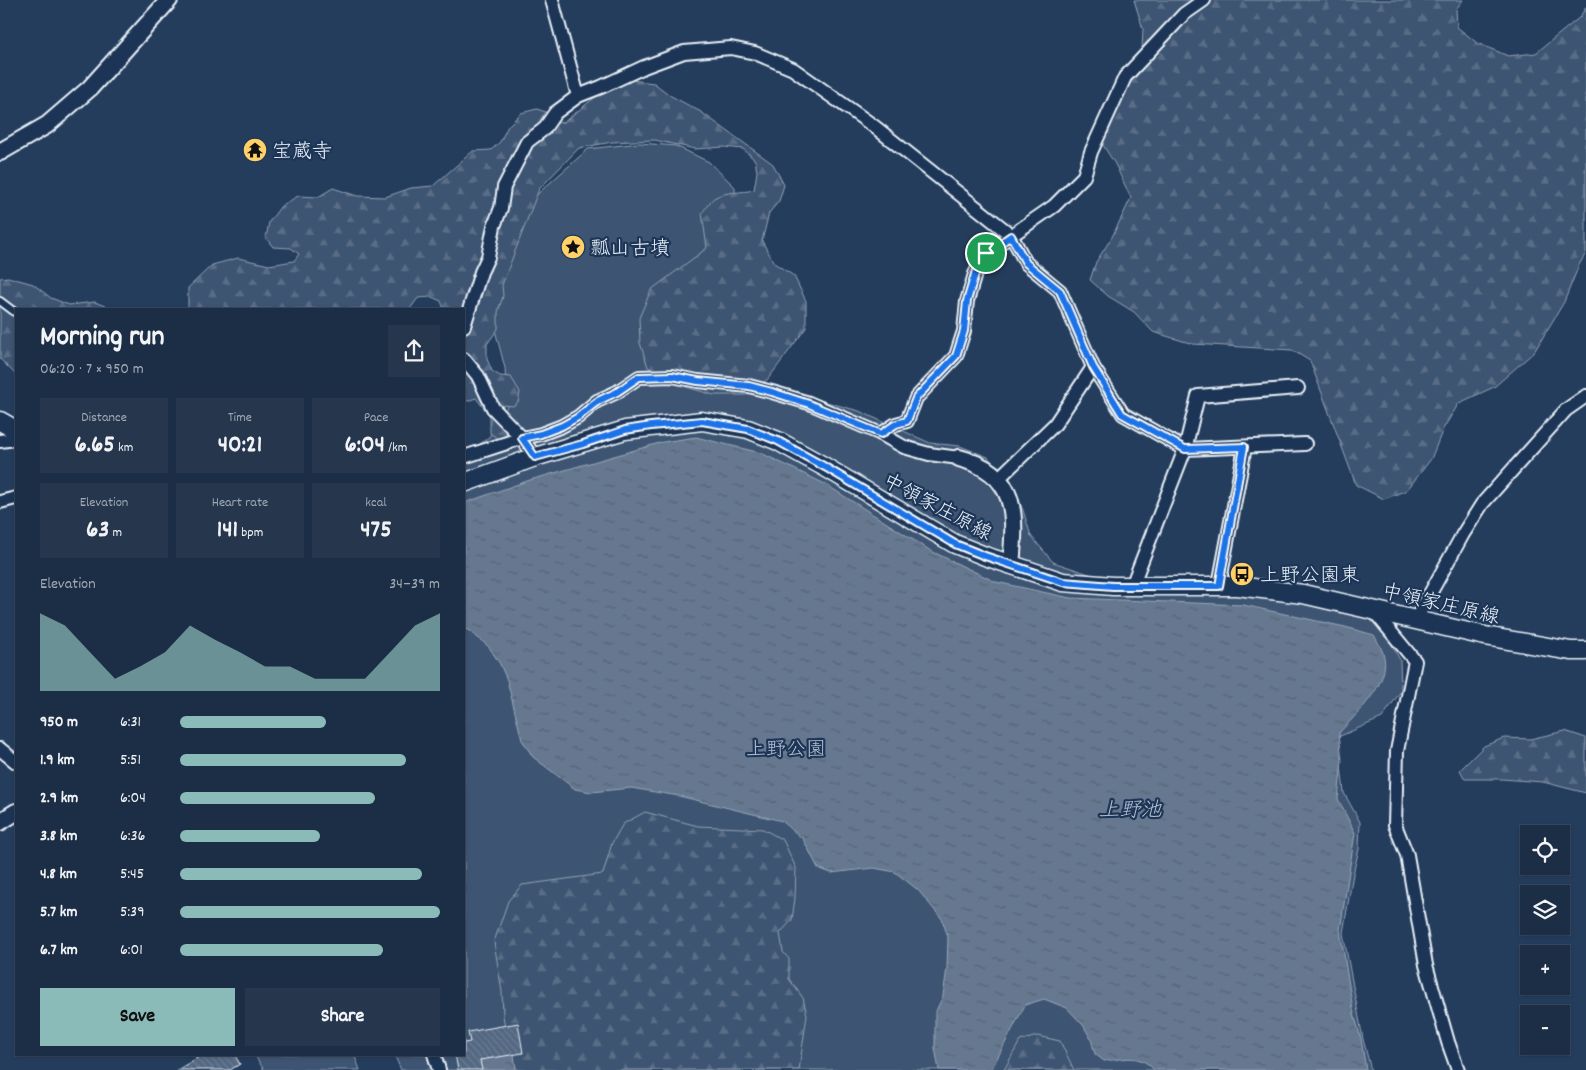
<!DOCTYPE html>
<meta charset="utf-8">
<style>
:root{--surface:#1c2e46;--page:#25364d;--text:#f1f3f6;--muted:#a0a8b3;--line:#3a4a5f;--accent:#8bbbb9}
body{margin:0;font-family:Dekko,"Klee One",sans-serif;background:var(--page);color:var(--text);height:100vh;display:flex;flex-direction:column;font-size:19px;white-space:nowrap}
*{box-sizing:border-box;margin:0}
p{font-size:16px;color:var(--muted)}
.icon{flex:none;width:28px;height:28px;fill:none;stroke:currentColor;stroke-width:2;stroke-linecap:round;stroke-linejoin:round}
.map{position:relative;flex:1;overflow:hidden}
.panel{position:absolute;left:15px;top:308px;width:450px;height:748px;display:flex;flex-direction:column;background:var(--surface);border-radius:0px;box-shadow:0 1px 4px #0004,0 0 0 1px var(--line)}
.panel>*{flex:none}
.tools{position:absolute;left:1520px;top:825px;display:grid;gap:10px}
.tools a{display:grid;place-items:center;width:50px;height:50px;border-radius:0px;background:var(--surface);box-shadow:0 1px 4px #0004,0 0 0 1px var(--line);font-size:25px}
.pin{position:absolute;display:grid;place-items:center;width:42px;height:42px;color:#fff;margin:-21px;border:2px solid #fff;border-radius:50%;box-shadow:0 1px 5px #0007}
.round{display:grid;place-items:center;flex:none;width:52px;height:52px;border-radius:0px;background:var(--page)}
.head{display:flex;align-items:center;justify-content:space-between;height:85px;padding:0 25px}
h1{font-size:28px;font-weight:700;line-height:38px}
.metrics{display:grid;grid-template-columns:repeat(3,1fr);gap:8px;height:85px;padding:5px 25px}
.metrics div{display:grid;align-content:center;border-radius:0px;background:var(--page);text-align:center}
.metrics b{font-size:25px;font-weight:700}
.metrics small{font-size:14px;font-weight:400}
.metrics p{font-size:14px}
.chart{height:140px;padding:10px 25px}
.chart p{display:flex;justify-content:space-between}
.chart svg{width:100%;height:90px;margin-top:5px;fill:var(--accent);opacity:.7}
.button{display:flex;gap:10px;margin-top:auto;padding:10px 25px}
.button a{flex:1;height:58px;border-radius:0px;background:var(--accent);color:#111;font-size:20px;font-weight:700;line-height:58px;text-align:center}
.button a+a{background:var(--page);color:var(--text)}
ul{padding:0 25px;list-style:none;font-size:16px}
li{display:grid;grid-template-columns:80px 60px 1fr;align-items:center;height:38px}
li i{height:12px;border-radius:6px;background:var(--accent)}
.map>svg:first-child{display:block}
.green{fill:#3e5472;stroke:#93a2b5}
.forest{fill:url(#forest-firs);stroke:#93a2b5}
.water{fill:url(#water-ripples);stroke:#99a8ba}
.building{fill:url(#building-back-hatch);stroke:#e8f1f8}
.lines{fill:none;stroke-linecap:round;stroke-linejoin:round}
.service-casing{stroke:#e8f1f8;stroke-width:10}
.minor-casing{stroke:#e8f1f8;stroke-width:16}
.tertiary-casing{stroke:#e8f1f8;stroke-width:20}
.secondary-casing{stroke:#e8f1f8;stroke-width:21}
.service{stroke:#1d3557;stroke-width:6}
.minor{stroke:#1d3557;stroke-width:12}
.tertiary{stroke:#1d3557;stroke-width:16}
.secondary{stroke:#1d3557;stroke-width:18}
.route-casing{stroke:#fff;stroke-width:10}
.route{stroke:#1a73e8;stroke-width:6}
.labels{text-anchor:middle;stroke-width:4.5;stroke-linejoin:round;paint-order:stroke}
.poi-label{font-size:20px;fill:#e8f1f8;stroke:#1d3557;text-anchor:start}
.street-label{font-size:20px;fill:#e8f1f8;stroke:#1d3557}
.park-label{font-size:20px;fill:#b5c2d0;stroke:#1d3557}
.water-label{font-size:21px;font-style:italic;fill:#b4c1ce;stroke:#1d3557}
</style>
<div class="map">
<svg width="1586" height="1070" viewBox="0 0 1586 1070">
<defs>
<pattern id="forest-firs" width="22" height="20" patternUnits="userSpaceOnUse" patternTransform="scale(1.25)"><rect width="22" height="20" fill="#3e5472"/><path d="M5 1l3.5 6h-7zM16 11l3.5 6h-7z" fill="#5a6d87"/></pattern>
<pattern id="water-ripples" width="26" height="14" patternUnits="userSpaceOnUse" patternTransform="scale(1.25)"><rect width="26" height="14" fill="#657890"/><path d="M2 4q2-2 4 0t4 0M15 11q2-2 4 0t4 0" fill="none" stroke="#576270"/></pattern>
<pattern id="building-back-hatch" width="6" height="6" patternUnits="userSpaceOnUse" patternTransform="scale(1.25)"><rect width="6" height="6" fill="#536782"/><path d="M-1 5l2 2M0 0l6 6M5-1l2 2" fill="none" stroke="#6c7d94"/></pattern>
</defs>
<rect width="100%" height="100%" fill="#253d5d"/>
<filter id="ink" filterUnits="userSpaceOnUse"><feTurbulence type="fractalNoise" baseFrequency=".02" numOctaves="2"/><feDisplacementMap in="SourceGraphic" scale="10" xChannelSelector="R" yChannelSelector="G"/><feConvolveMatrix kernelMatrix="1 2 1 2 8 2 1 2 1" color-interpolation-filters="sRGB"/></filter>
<g filter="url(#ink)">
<g class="green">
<path d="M640 143 676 146 709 162 735 187V217L646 349 794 393 859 411 930 443 960 446 988 457 1012 486 1023 510 1031 536 1053 562 1092 575 1150 583 1332 598 1380 622 1400 660 1401 691 1382 718 1338 737 1344 793 1360 822 1359 849 1353 874 1343 933 1363 1039 1371 1070H401L394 1054H464V452L475 448 489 437 507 406 505 368 490 311 523 207 588 149Z"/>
<path d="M254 1054H354L360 1070H264Z"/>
</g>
<g class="forest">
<path d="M1134 0H1463L1456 9 1457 27 1477 43 1508 56 1536 53 1580 17 1586 7V253L1579 265 1564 302 1534 352 1494 387 1459 403 1443 429 1431 459 1407 490 1384 499 1356 485 1310 361 1292 350 1193 344 1153 332 1134 312 1108 296 1090 280 1096 262 1112 237 1131 198 1115 164 1101 142 1142 50 1143 29Z"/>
<path d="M630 80 654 83 671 96 701 112 773 164 784 185 779 201 769 213 762 241 774 263 794 276 806 301V328L768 379 746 395H714L672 383 648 367 640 343 639 318 651 290 707 248 702 213C705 209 710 201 714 198 725 191 742 193 754 190L757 172 755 160 743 149 724 147 695 149 655 140 612 142 579 148 539 189 502 285 503 296 498 312V329L487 344V359L492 371 500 376 511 377 520 392 518 402 513 406 504 405 502 410 509 431 503 438H497L490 433V416L476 398 464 402V309H444L441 301 432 297 418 298 410 309H188V288L212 265 238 258 269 265 294 261 299 254 291 248 273 247 266 238 269 222 281 206 298 196 318 197 333 188 357 196 385 197 411 188 433 186 473 151 491 150 500 142 508 126 521 113 537 109 548 113 557 123 564 122 603 91Z"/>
<path d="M8 277 33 284 51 298 69 305 95 302 112 309H16V375L0 359V278Z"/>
<path d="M1565 731 1586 738V793L1543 782 1502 779H1465L1460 770 1484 746 1504 738 1530 739Z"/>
<path d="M645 812 698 826 763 829 783 840 796 868 795 898 792 920 780 933 783 952 789 959V979L803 998 807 1015 799 1070H513L503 1016 502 992 494 942 508 901 522 885 603 874 612 843 623 824Z"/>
<path d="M1037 1036 1060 1041 1074 1070H1004L1020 1041Z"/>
</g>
<g class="water">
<path d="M696 437 761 453 825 484 931 551 996 582 1070 598 1243 605 1345 627 1374 635C1377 641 1381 647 1383 653 1393 682 1356 714 1339 733L1342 761 1338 799 1355 833 1340 930 1353 1010 1361 1039 1366 1070H1154C1140 1053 1124 1059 1104 1061L1095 1054 1091 1039 1083 1025 1067 1008 1044 999 1025 1005 991 1070H939L935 1048V1013L943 996 947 968 948 937 942 919 918 890 895 872 874 868 831 873 818 868 803 839 782 821 679 796 631 788 591 792 575 789 533 757 522 740 507 680 500 664 489 647 471 632 464 628V503L530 480 663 442Z"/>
<path d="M514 1054 516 1070H482L480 1060Z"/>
</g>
<g class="building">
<path d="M518 1023 523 1053 480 1060 482 1070H458L455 1054H464V1043L470 1042 468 1032Z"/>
<path d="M204 1054H234L240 1064 230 1070H177Z"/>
</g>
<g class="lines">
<g class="service-casing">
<path id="service" d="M0 301 16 313"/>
</g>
<g class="minor-casing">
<g id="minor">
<path d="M552 0 578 96"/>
<path d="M464 326 481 272 488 257 494 226 501 208 504 187 527 142 544 129 555 113 578 96 601 87 644 67 684 52 731 48 755 53 793 69 875 127 1011 235 1026 263 1060 291 1093 367 1123 414 1185 449 1305 444"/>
<path d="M464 359 478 376 493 408 522 438 535 457"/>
<path d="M881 434 896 424 907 421 916 398 956 356 964 331 967 301 975 274 986 253 1054 206 1084 176 1091 152 1125 77 1184 14 1204 0"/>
<path d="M0 441 16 439"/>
<path d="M464 457 522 438 541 434 562 426 578 417 597 401 617 392 639 377 672 376 698 381 749 386 772 392 809 403 881 434 904 447 929 454 959 458"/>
<path d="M999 478 1055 424 1093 367"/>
<path d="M0 502 16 498"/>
<path d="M1219 585 1245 447"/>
<path d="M1132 586 1185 449 1198 396 1298 388"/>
<path d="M1372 609 1415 661 1397 751 1395 825 1407 855 1426 965 1448 1042 1458 1070"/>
<path d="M1416 619 1463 534 1482 504 1566 410 1586 396"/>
<path d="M0 749 16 762"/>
<path d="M434 1054 439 1070"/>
</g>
</g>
<g class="tertiary-casing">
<g id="tertiary">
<path d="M0 152 47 125 90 88 169 0"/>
<path d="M959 458C1018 473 1016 514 1011 565"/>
<path d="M0 822 16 812"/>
</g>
</g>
<g class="secondary-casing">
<g id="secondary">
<path d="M0 421 16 430"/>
<path d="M464 483 535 457 625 430 702 421 748 429 778 441 825 467 955 544 985 556 1063 582 1113 586H1237L1303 594 1485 636 1571 651H1586"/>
</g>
</g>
<use href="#service" class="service"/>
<use href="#minor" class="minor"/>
<use href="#tertiary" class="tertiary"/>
<use href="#secondary" class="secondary"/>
</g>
</g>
<g class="lines" filter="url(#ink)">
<g class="route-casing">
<path id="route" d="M1011 236 1026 263 1060 291 1093 367 1122 414 1185 449 1244 447 1219 586H1113L1063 582 985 556 955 544 825 467 778 441 748 429 702 421 651 426 625 430 583 444 535 457 522 438 541 434 562 426 578 417 598 401 617 392 639 377 672 376 698 381 749 386 772 392 809 404 881 434 896 424 907 421 916 398 956 356 964 331 967 301 975 274 986 253Z"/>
</g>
<use href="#route" class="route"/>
</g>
<defs>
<g id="temple-disc" transform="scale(1.25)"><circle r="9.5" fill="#ffd166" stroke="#1d3557"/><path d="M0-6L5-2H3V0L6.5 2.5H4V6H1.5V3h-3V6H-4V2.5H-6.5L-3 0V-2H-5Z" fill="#111"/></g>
<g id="sight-disc" transform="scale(1.25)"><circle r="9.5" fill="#ffd166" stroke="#1d3557"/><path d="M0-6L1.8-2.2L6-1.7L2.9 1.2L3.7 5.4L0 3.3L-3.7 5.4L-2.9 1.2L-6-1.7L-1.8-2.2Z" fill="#111"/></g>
<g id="bus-disc" transform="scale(1.25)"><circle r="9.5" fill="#ffd166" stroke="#1d3557"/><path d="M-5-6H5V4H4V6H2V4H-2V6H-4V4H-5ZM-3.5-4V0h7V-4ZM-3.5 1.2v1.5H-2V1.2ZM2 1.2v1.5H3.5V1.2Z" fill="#111"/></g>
</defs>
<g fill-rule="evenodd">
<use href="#temple-disc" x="255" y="150"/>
<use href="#sight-disc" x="573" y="247"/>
<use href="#bus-disc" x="1242" y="574"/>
</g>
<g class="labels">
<g class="poi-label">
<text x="272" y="157">宝蔵寺</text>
<text x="590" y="254">瓢山古墳</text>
<text x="1260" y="581">上野公園東</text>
</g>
<g class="street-label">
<text transform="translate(938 506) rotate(28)" y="7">中領家庄原線</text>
<text transform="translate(1441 603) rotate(13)" y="7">中領家庄原線</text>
</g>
<g class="park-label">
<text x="786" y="755">上野公園</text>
</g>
<g class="water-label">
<text x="1130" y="816">上野池</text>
</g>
</g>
</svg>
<div class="tools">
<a><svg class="icon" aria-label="locate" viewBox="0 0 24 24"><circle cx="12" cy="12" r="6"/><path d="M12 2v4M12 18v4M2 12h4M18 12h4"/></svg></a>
<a><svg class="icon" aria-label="layers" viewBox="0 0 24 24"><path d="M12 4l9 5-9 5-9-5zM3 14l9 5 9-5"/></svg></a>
<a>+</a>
<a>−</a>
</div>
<div class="pin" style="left:986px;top:253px;background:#1e9e55"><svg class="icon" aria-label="arrive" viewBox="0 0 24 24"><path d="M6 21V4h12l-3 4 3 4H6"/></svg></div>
<section class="panel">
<div class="head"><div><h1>Morning run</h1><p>06:20 · 7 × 950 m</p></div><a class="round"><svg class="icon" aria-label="share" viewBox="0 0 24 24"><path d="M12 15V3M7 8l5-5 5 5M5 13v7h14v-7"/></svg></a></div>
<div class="metrics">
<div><p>Distance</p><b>6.65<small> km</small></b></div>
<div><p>Time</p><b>40:21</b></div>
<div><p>Pace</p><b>6:04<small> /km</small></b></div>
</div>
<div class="metrics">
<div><p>Elevation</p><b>63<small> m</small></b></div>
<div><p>Heart rate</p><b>141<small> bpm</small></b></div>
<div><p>kcal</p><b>475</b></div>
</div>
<div class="chart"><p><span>Elevation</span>34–39 m</p>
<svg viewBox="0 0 160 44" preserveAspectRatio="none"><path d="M0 44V6L10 12L20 25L30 38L40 32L50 25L60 12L70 19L80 25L90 32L100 32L110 38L120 38L130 38L140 25L150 12L160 6V44z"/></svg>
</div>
<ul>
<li><b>950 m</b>6:31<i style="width:56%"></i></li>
<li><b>1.9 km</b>5:51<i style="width:87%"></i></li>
<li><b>2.9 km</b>6:04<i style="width:75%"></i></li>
<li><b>3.8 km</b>6:36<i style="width:54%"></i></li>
<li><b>4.8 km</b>5:45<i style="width:93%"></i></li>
<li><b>5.7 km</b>5:39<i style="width:100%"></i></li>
<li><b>6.7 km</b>6:01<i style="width:78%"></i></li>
</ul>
<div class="button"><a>Save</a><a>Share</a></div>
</section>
</div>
